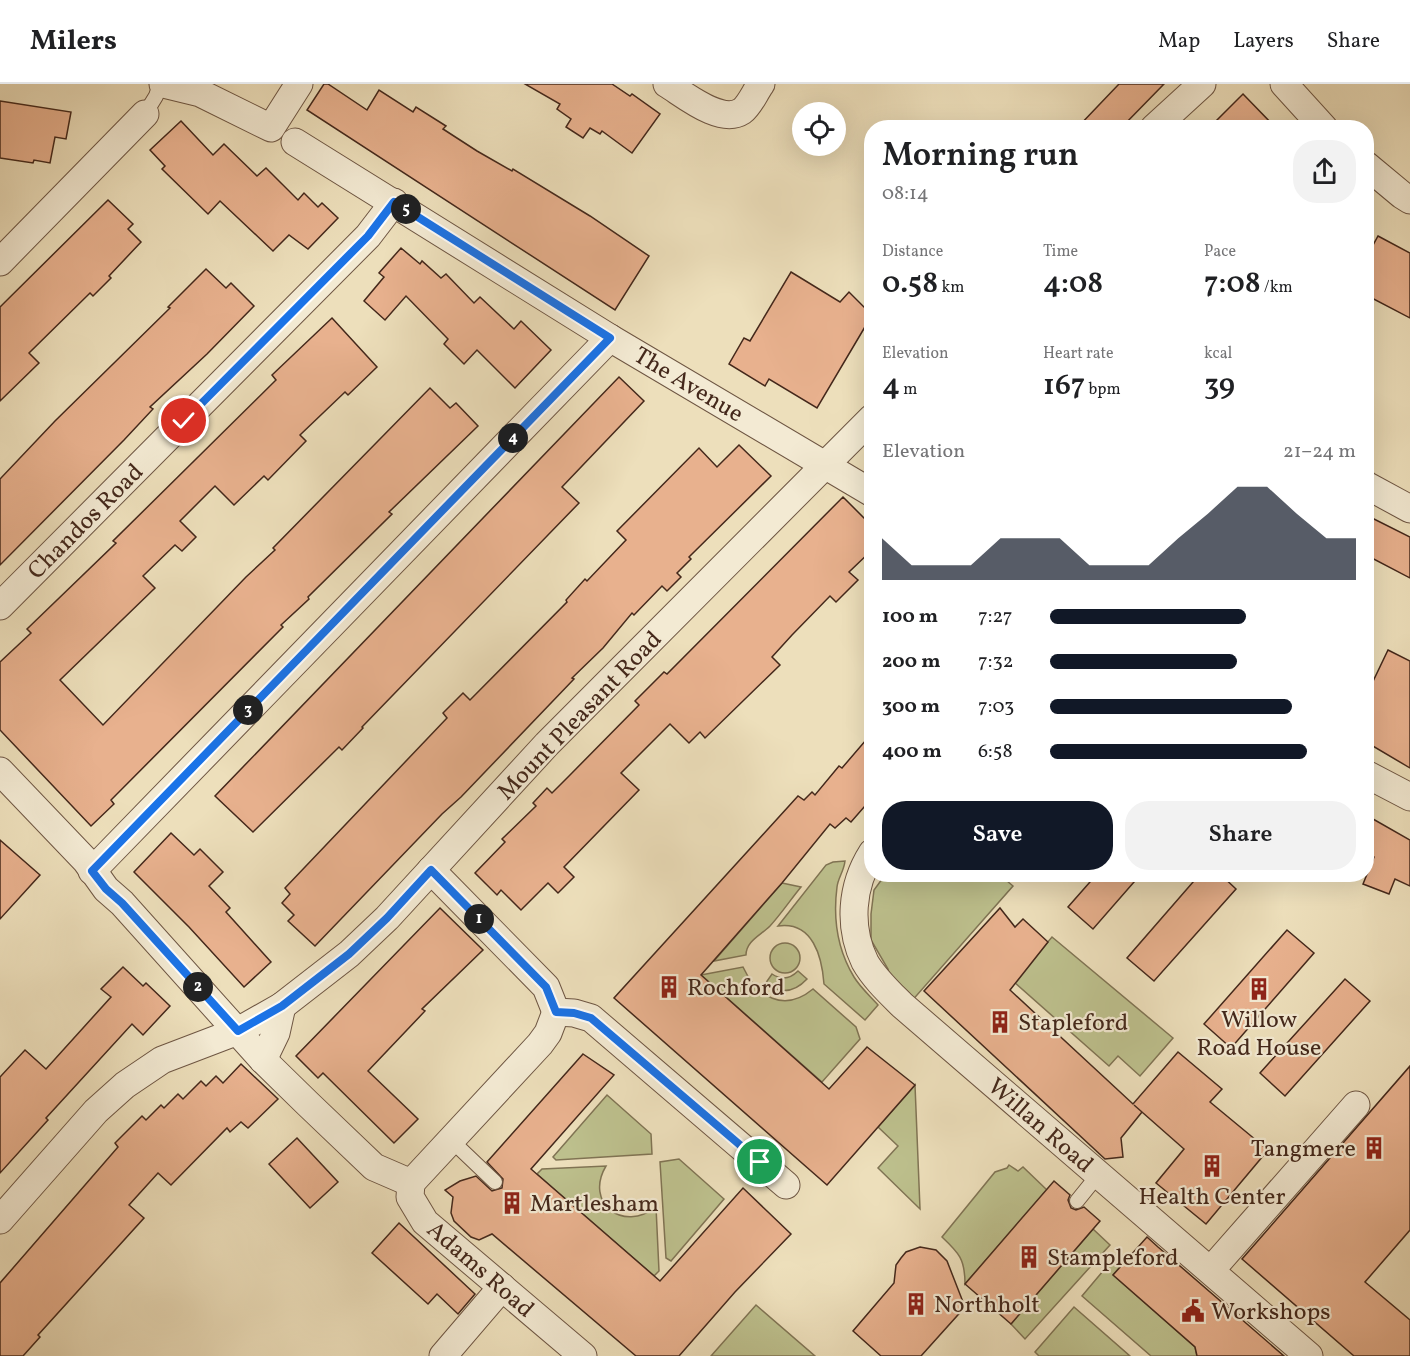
<!DOCTYPE html>
<meta charset="utf-8">
<style>
:root{--surface:#fff;--page:#f2f2f2;--text:#202124;--muted:#757577;--line:#e0e0e0;--accent:#111827}
body{margin:0;font-family:Vollkorn,serif;background:var(--page);color:var(--text);height:100vh;display:flex;flex-direction:column;font-size:22px;white-space:nowrap}
*{box-sizing:border-box;margin:0}
p{font-size:20px;color:var(--muted)}
.icon{flex:none;width:33px;height:33px;fill:none;stroke:currentColor;stroke-width:2;stroke-linecap:round;stroke-linejoin:round}
.map{position:relative;flex:1;overflow:hidden}
.drawer{position:absolute;left:864px;top:36px;width:510px;height:762px;display:flex;flex-direction:column;background:var(--surface);border-radius:24px;box-shadow:0 6px 24px #0002}
.drawer>*{flex:none}
.tools{position:absolute;left:792px;top:18px;display:grid;gap:12px}
.tools a{display:grid;place-items:center;width:54px;height:54px;border-radius:50%;background:var(--surface);box-shadow:0 6px 24px #0002;font-size:30px}
.pin{position:absolute;display:grid;place-items:center;width:51px;height:51px;color:#fff;margin:-26px;border:3px solid #fff;border-radius:50%;box-shadow:0 2px 6px #0007}
.km{position:absolute;width:30px;height:30px;margin:-15px;border-radius:50%;background:#222;color:#fff;font-size:16px;line-height:30px;text-align:center}
.round{display:grid;place-items:center;flex:none;width:63px;height:63px;border-radius:24px;background:var(--page)}
.overview{display:flex;align-items:center;justify-content:space-between;height:102px;padding:0 18px}
h1{font-size:33px;font-weight:600;line-height:45px}
.stats{display:grid;grid-template-columns:repeat(3,1fr);gap:9px;height:102px;padding:6px 18px}
.stats div{display:grid;align-content:center}
.stats b{font-size:30px;font-weight:600}
.stats small{font-size:16px;font-weight:400}
.stats p{font-size:16px}
.chart{height:168px;padding:12px 18px}
.chart p{display:flex;justify-content:space-between}
.chart svg{width:100%;height:108px;margin-top:6px;fill:var(--accent);opacity:.7}
.cta{display:flex;gap:12px;margin-top:auto;padding:12px 18px}
.cta a{flex:1;height:69px;border-radius:24px;background:var(--accent);color:#fff;font-size:24px;font-weight:600;line-height:69px;text-align:center}
.cta a+a{background:var(--page);color:var(--text)}
ul{padding:0 18px;list-style:none;font-size:20px}
li{display:grid;grid-template-columns:96px 72px 1fr;align-items:center;height:45px}
li i{height:15px;border-radius:8px;background:var(--accent)}
header{display:flex;align-items:center;gap:36px;box-sizing:border-box;height:84px;padding:0 30px;background:var(--surface);border-bottom:2px solid var(--line)}
header strong{font-size:28px}
nav{display:flex;gap:33px;margin-inline-start:auto;font-size:21px}
.map>svg:first-child{display:block}
.green{fill:#bdc08d;stroke:#807454;stroke-width:1.5}
.building{fill:#e8b18e;stroke:#44281b;stroke-width:1.5}
.lines{fill:none;stroke-linecap:round;stroke-linejoin:round}
.service-casing{stroke:#6e5643;stroke-width:16}
.minor-casing{stroke:#6e5643;stroke-width:29}
.service{stroke:#f3ead3;stroke-width:14}
.minor{stroke:#f3ead3;stroke-width:27}
.route-casing{stroke:#fff;stroke-width:12}
.route{stroke:#1a73e8;stroke-width:8}
.labels{text-anchor:middle;stroke-width:4.5;stroke-linejoin:round;paint-order:stroke}
.street-label{font-size:24px;fill:#44281b;stroke:#f3ead3}
.poi-label{font-size:24px;fill:#44281b;stroke:#f3ead3;text-anchor:start}
</style>
<header>
<strong>Milers</strong>
<nav><a>Map</a><a>Layers</a><a>Share</a></nav>
</header>
<div class="map">
<svg width="1410" height="1272" viewBox="0 0 1410 1272">
<rect width="100%" height="100%" fill="#eddfbb"/>
<filter id="stains"><feTurbulence type="fractalNoise" baseFrequency=".00333" numOctaves="4"/><feColorMatrix values="0 0 0 0 .2 0 0 0 0 .09 0 0 0 0 .02 0 0 0 .5 -.17"/></filter>
<radialGradient id="worn" r=".72"><stop offset=".6" stop-color="#630" stop-opacity="0"/><stop offset="1" stop-color="#630" stop-opacity=".3"/></radialGradient>
<g class="green">
<path d="M845 777C844 787 838 794 837 803 833 834 837 865 854 893 860 903 870 912 878 921L865 936 824 900C822 873 813 837 778 842L826 781 833 778Z"/>
<path d="M885 791H1000L1013 802 910 919 892 902 888 885 871 856V830L874 806Z"/>
<path d="M782 799 801 803C791 815 781 830 770 842 761 851 746 857 746 871L714 877Z"/>
<path d="M1052 853 1173 954 1140 992 1118 972 1109 982 1014 898Z"/>
<circle cx="785" cy="874" r="15"/>
<path d="M743 883C757 913 784 929 813 905L856 943 860 955 822 998 701 891Z"/>
<path d="M798 887 807 895C794 909 780 910 765 900L772 890C781 896 790 895 798 887Z"/>
<path d="M915 1001 920 1125 878 1084 898 1062 878 1043Z"/>
<path d="M607 1011 651 1050 652 1070 556 1076 553 1073Z"/>
<path d="M679 1075 724 1115 671 1177 666 1174 660 1078Z"/>
<path d="M1009 1081 1018 1087 1023 1083 1047 1106 965 1200C965 1175 959 1169 942 1153L995 1088 1007 1084Z"/>
<path d="M606 1082C584 1119 623 1149 656 1123L659 1187 654 1192 537 1090 542 1085Z"/>
<path d="M1093 1145 1110 1161 1025 1255 1011 1240Z"/>
<path d="M1119 1168 1126 1176 1113 1191 1195 1263 1197 1272H1151L1082 1212Z"/>
<path d="M756 1221 815 1272H711Z"/>
<path d="M1074 1223 1130 1272H1039L1035 1268Z"/>
</g>
<g class="building">
<path d="M324 0H328L367 26 379 6 413 28 416 23 446 42 443 45 477 67 512 87 513 85 590 132 649 172 615 226 307 26Z"/>
<path d="M525 0H612L630 12 632 10 660 30 632 69 602 47 600 50 590 44 583 54 566 43 571 35 557 25 560 20Z"/>
<path d="M1119 0H1164L1121 44H1077Z"/>
<path d="M1243 10 1276 44H1209Z"/>
<path d="M0 17 71 28 66 55 55 53 50 79 34 76 33 79 0 74Z"/>
<path d="M181 37 213 71 224 60 257 92 266 84 298 116 304 109 318 123 322 119 338 134 308 165 289 151 273 167 220 117 208 130 162 85 165 82 150 66Z"/>
<path d="M108 116 133 140 128 145 141 158 109 192 111 194 93 212 90 209 29 269 39 279 0 317V223Z"/>
<path d="M1378 152 1410 169V234L1366 211V174Z"/>
<path d="M401 164 420 180 422 177 441 194 446 190 474 219 480 213 514 245 521 237 551 266 515 304 477 266 464 280 444 260 448 255 406 212 385 236 364 217 384 193 379 189Z"/>
<path d="M206 185 226 204 231 199 254 222 207 270 150 323 153 325 124 356 0 481V395L55 337 170 224 168 223Z"/>
<path d="M791 188 840 218 849 208 872 231 817 324 769 295 765 302 729 280 744 254 750 257Z"/>
<path d="M332 234 377 283 348 311 345 308 300 351 306 357 268 396 264 392 234 421 215 402 180 437 196 453 182 467 175 461 143 492 155 504 60 596 103 641 246 493 275 466 273 464 430 304 450 324 456 319 478 342 389 428 392 430 308 513 309 515 281 541 283 543 111 716 114 720 91 742 0 646V578L31 549 27 545 116 459 113 457 276 296 272 291Z"/>
<path d="M619 293 644 317 562 403 579 419 362 643 363 644 342 666 339 663 253 748 215 712Z"/>
<path d="M739 361 771 392 689 473 691 475 677 489 681 493 667 507 662 502 634 531 632 529 603 564 572 594 574 595 461 713 442 730 315 862 288 837 294 831 282 819 290 810 285 804 447 634 443 629 463 609 470 616 567 518 566 516 585 495 587 497 626 456 617 447 699 364 717 383Z"/>
<path d="M843 413 872 442V466L849 488 858 496 836 518 830 512 792 551 772 573 780 581 705 654 700 648 689 659 670 640 621 689 639 706 564 783 574 793 558 809 548 799 521 826 501 806 497 811 475 789 505 758 502 755 536 722 533 719 547 704 552 709 569 692 639 621 635 617 664 588 667 590Z"/>
<path d="M1366 431 1410 453V494L1366 471Z"/>
<path d="M1388 566 1410 577V684L1366 658V612Z"/>
<path d="M872 649V714L851 738 846 734 835 744 830 740 782 799 701 891 829 1005 867 963 915 1001 827 1101 614 914 798 712 804 716 812 708 815 711 839 682 842 684Z"/>
<path d="M1366 731 1410 756V802L1395 795 1389 810 1363 800 1374 773 1366 768Z"/>
<path d="M171 749 194 771 200 765 223 788 209 802 230 824 226 828 271 878 244 903 189 843 134 788Z"/>
<path d="M0 756 40 791 0 835Z"/>
<path d="M1097 790H1141L1093 845 1068 823Z"/>
<path d="M1200 790H1220L1236 805 1154 897 1127 874Z"/>
<path d="M440 824 483 866 422 925 425 927 368 987 418 1035 394 1059 323 989 318 994 296 972Z"/>
<path d="M1000 824 1015 843 1023 835 1048 858 1010 906 1133 1020 1178 968 1222 1005 1210 1018 1268 1066 1206 1140 1156 1099 1184 1065 1134 1021 1142 1028 1121 1054 1123 1073 1105 1075 924 907Z"/>
<path d="M1287 846 1314 869 1231 964 1204 940Z"/>
<path d="M123 883 143 902 146 899 170 922 143 951 132 940 46 1034 48 1036 0 1089V993L25 966 46 985 111 913 101 905Z"/>
<path d="M1345 895 1370 917 1285 1012 1260 989Z"/>
<path d="M583 970 614 991 531 1085 660 1197 743 1104 791 1150 735 1208 679 1272H636L492 1150 479 1156 471 1153 454 1137 451 1129 453 1113 445 1106 460 1097 476 1092 492 1107 502 1104 503 1095 487 1078Z"/>
<path d="M241 980 278 1015 248 1044 241 1038 230 1048 227 1044 171 1101 158 1089 129 1121 144 1134 38 1251 40 1253 23 1272H0V1199L118 1063 115 1059 142 1032 146 1036 161 1021 164 1024 178 1010 183 1015 201 997 206 1002 216 992 223 999Z"/>
<path d="M1410 982V1146L1365 1198 1410 1236V1272H1354L1242 1175Z"/>
<path d="M297 1054 338 1098 310 1124 269 1080Z"/>
<path d="M1054 1097 1070 1111 1068 1116 1071 1124 1076 1126 1084 1123 1100 1137 1011 1240 965 1200Z"/>
<path d="M399 1139 475 1210 458 1230 437 1210 428 1220 372 1169Z"/>
<path d="M1147 1153 1158 1163 1284 1272H1197L1195 1263 1113 1191Z"/>
<path d="M920 1163 936 1166 947 1177 965 1223 921 1272H881L853 1247 894 1199 896 1181 901 1174 906 1168Z"/>
</g>
<g class="lines">
<g class="service-casing">
<g id="service">
<path d="M145 30 156 12 160 0"/>
<path d="M451 1056 495 1098"/>
<path d="M1077 1117 1098 1091"/>
</g>
</g>
<g class="minor-casing">
<g id="minor">
<path d="M163 0 200 9 271 44 299 0"/>
<path d="M667 0C685 11 721 41 742 27 750 21 755 8 761 0"/>
<path d="M1284 0 1324 44"/>
<path d="M1154 44 1202 0"/>
<path d="M295 58 610 254 872 409"/>
<path d="M1366 81 1402 111 1410 116"/>
<path d="M0 178 145 30"/>
<path d="M1366 401 1410 425"/>
<path d="M0 522 368 152 394 118"/>
<path d="M0 687 86 777 106 805 122 819 263 976 307 1019 374 1083 411 1099"/>
<path d="M1366 690 1410 713"/>
<path d="M872 769C851 802 848 843 865 878 874 894 889 908 902 921L1309 1272"/>
<path d="M431 786 546 903 556 928"/>
<path d="M92 787 610 254"/>
<path d="M556 928 574 929 591 934 786 1101"/>
<path d="M263 976 276 949 282 922"/>
<path d="M411 1099 410 1113 425 1138 583 1272"/>
<path d="M411 1099 540 960 548 949 556 928"/>
<path d="M0 1136 96 1027 125 1001 162 976 238 947 282 922 349 870 387 834 547 660 872 334"/>
<path d="M1211 1186 1356 1021"/>
<path d="M443 1272 502 1203"/>
</g>
</g>
<use href="#service" class="service"/>
<use href="#minor" class="minor"/>
</g>
<g class="lines">
<g class="route-casing">
<path id="route" d="M184 337 368 152 394 118 610 254 92 787 106 805 122 819 238 947 282 922 349 870 387 834 431 786 546 903 556 928 574 929 591 934 760 1078"/>
</g>
<use href="#route" class="route"/>
</g>
<defs>
<g id="building-bare" transform="scale(1.8)"><path d="M-4-6H4V6H1V3H-1V6H-4ZM-2.5-4.3h1.7v1.8h-1.7ZM.8-4.3h1.7v1.8H.8ZM-2.5-1h1.7V.8h-1.7ZM.8-1h1.7V.8H.8Z" fill="#8f2418" stroke="#f3ead3" stroke-width="2.5" paint-order="stroke"/></g>
<g id="civic-bare" transform="scale(1.8)"><path d="M-.6-6.5H3V-4.5H.6V-3L4-1V1h2V6H-6V1h2V-1L-.6-3ZM-1.2 2.5V6h2.4V2.5Z" fill="#8f2418" stroke="#f3ead3" stroke-width="2.5" paint-order="stroke"/></g>
</defs>
<g fill-rule="evenodd">
<use href="#building-bare" x="669" y="903"/>
<use href="#building-bare" x="1259" y="905"/>
<use href="#building-bare" x="1000" y="938"/>
<use href="#building-bare" x="1374" y="1064"/>
<use href="#building-bare" x="1212" y="1082"/>
<use href="#building-bare" x="512" y="1119"/>
<use href="#building-bare" x="1029" y="1173"/>
<use href="#building-bare" x="916" y="1220"/>
<use href="#civic-bare" x="1193" y="1227"/>
</g>
<g class="labels">
<g class="street-label">
<text transform="translate(689 300) rotate(31)" y="8">The Avenue</text>
<text transform="translate(85 437) rotate(-45)" y="8">Chandos Road</text>
<text transform="translate(579 631) rotate(-46)" y="8">Mount Pleasant Road</text>
<text transform="translate(1041 1041) rotate(41)" y="8">Willan Road</text>
<text transform="translate(481 1185) rotate(41)" y="8">Adams Road</text>
</g>
<g class="poi-label">
<text x="687" y="911">Rochford</text>
<text x="1259" y="943" text-anchor="middle">Willow<tspan x="1259" dy="28">Road House</tspan></text>
<text x="1018" y="946">Stapleford</text>
<text x="1356" y="1072" text-anchor="end">Tangmere</text>
<text x="1212" y="1120" text-anchor="middle">Health Center</text>
<text x="530" y="1127">Martlesham</text>
<text x="1047" y="1181">Stampleford</text>
<text x="934" y="1228">Northholt</text>
<text x="1211" y="1235">Workshops</text>
</g>
</g>
<rect width="100%" height="100%" filter="url(#stains)"/>
<rect width="100%" height="100%" fill="url(#worn)"/>
</svg>
<div class="tools">
<a><svg class="icon" aria-label="locate" viewBox="0 0 24 24"><circle cx="12" cy="12" r="6"/><path d="M12 2v4M12 18v4M2 12h4M18 12h4"/></svg></a>
</div>
<div class="pin" style="left:760px;top:1078px;background:#1e9e55"><svg class="icon" aria-label="arrive" viewBox="0 0 24 24"><path d="M6 21V4h12l-3 4 3 4H6"/></svg></div>
<div class="pin" style="left:184px;top:337px;background:#d93025"><svg class="icon" aria-label="check" viewBox="0 0 24 24"><path d="M5 12l5 5 9-10"/></svg></div>
<b class="km" style="left:479px;top:835px">1</b>
<b class="km" style="left:198px;top:903px">2</b>
<b class="km" style="left:248px;top:626px">3</b>
<b class="km" style="left:513px;top:354px">4</b>
<b class="km" style="left:406px;top:125px">5</b>
<section class="drawer">
<div class="overview"><div><h1>Morning run</h1><p>08:14</p></div><a class="round"><svg class="icon" aria-label="share" viewBox="0 0 24 24"><path d="M12 15V3M7 8l5-5 5 5M5 13v7h14v-7"/></svg></a></div>
<div class="stats">
<div><p>Distance</p><b>0.58<small> km</small></b></div>
<div><p>Time</p><b>4:08</b></div>
<div><p>Pace</p><b>7:08<small> /km</small></b></div>
</div>
<div class="stats">
<div><p>Elevation</p><b>4<small> m</small></b></div>
<div><p>Heart rate</p><b>167<small> bpm</small></b></div>
<div><p>kcal</p><b>39</b></div>
</div>
<div class="chart"><p><span>Elevation</span>21–24 m</p>
<svg viewBox="0 0 160 44" preserveAspectRatio="none"><path d="M0 44V27L10 38L20 38L30 38L40 27L50 27L60 27L70 38L80 38L90 38L100 27L110 17L120 6L130 6L140 17L150 27L160 27V44z"/></svg>
</div>
<ul>
<li><b>100 m</b>7:27<i style="width:64%"></i></li>
<li><b>200 m</b>7:32<i style="width:61%"></i></li>
<li><b>300 m</b>7:03<i style="width:79%"></i></li>
<li><b>400 m</b>6:58<i style="width:84%"></i></li>
</ul>
<div class="cta"><a>Save</a><a>Share</a></div>
</section>
</div>
